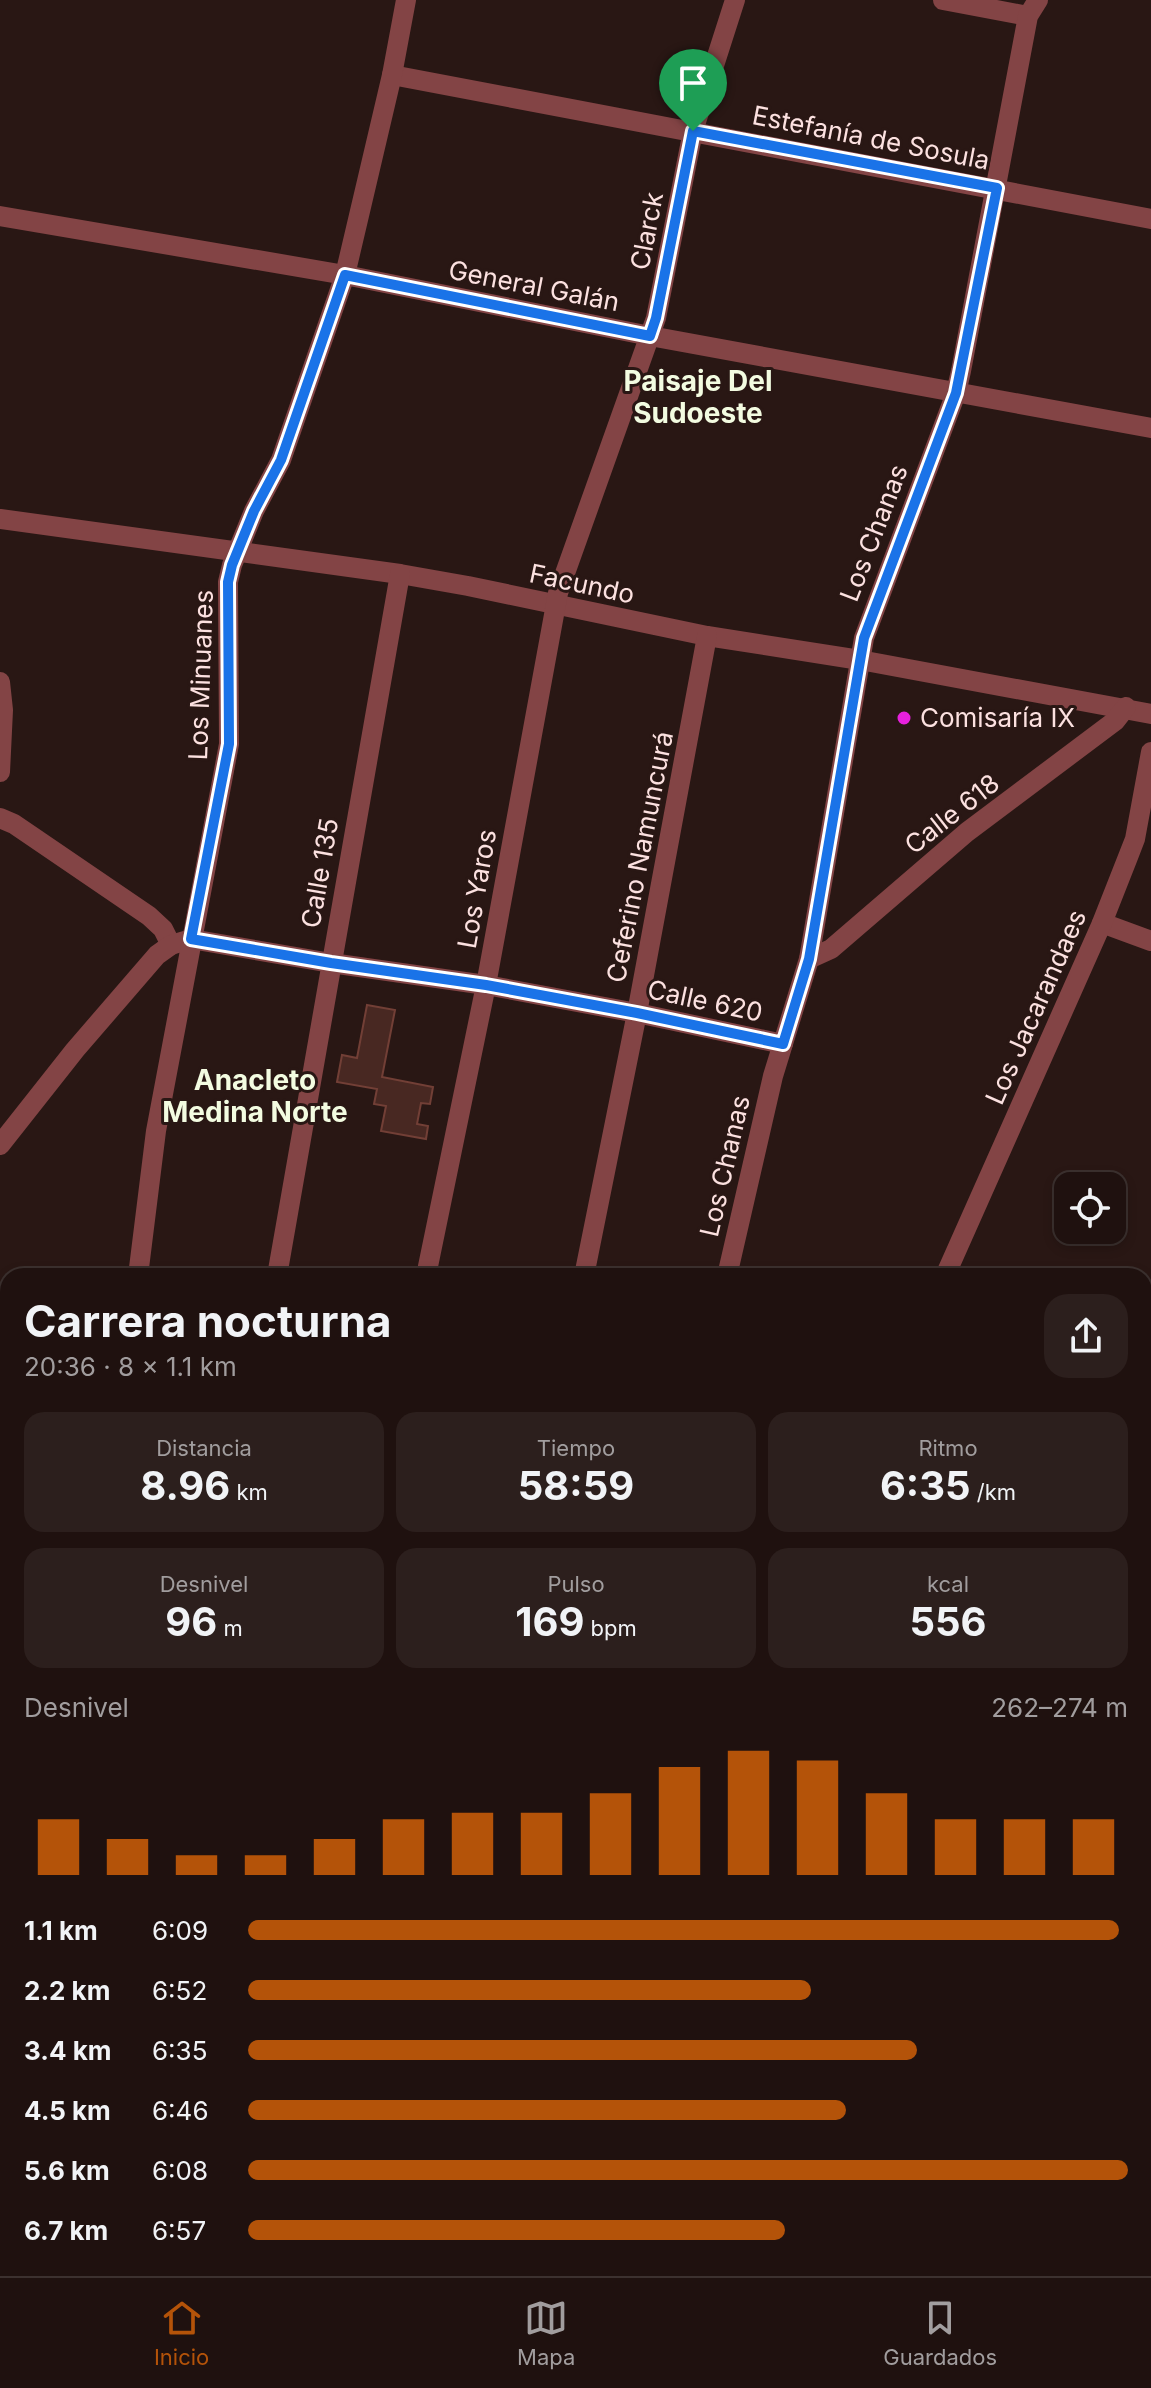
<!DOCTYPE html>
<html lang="es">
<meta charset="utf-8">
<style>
:root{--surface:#1f110f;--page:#2c1f1d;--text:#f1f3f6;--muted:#a19d9e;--line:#3c312f;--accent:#b45309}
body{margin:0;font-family:Inter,sans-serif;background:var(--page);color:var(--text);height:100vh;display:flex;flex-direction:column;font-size:30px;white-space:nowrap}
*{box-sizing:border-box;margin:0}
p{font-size:26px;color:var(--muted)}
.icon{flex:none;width:44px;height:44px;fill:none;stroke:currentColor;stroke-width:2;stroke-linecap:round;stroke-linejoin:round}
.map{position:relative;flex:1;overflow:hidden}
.side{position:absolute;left:0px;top:1268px;width:1152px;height:1008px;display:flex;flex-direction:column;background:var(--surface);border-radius:24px 24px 0 0;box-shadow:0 4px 12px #0003,0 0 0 2px var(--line)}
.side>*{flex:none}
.tools{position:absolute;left:1054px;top:1172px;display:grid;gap:16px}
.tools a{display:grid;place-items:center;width:72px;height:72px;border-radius:16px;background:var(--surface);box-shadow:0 4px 12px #0003,0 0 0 2px var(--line);font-size:40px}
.pin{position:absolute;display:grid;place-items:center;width:68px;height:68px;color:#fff;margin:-82px -34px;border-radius:50% 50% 50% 0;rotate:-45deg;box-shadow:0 0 8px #0007}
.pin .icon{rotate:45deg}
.round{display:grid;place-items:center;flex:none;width:84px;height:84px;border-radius:24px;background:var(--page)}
.headline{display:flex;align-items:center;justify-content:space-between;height:136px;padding:0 24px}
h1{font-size:44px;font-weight:700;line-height:60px}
.stats{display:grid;grid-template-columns:repeat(3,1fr);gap:12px;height:136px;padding:8px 24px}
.stats div{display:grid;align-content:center;border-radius:20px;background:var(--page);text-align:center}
.stats b{font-size:40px;font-weight:700}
.stats small{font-size:22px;font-weight:400}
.stats p{font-size:22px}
.chart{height:224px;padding:16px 24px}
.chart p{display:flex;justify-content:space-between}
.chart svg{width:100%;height:144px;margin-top:8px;stroke:var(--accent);stroke-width:6}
ul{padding:0 24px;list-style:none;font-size:26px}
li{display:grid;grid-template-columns:128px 96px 1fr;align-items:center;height:60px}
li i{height:20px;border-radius:10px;background:var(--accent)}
.tabs{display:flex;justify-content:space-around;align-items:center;height:112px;border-top:2px solid var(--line);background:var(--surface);font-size:22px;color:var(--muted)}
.tabs a{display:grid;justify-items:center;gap:4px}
.tabs .on{color:var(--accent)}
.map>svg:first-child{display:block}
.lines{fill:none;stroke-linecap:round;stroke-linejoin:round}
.canal{stroke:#451127;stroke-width:18}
.building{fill:#482822;stroke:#723f36;stroke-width:2}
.minor{stroke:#834445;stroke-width:20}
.route-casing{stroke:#fff;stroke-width:16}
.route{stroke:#1a73e8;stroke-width:10}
.poi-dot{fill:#e720dd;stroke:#291714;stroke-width:3}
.labels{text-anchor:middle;stroke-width:6;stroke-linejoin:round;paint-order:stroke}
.street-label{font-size:26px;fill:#fce1e0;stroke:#291714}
.poi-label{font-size:26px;fill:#fce1e0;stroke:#291714;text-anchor:start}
.neighbourhood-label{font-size:28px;font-weight:bold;fill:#f3fce1;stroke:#291714}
</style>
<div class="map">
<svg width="1151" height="2276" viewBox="0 0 1151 2276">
<rect width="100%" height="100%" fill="#291714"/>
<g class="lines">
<path class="canal" d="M1144 2253 1151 2276"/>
</g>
<path class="building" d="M367 1005 395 1010 382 1077 433 1087 430 1104 421 1103 417 1124 428 1126 426 1139 381 1131 386 1106 374 1104 377 1089 337 1082 342 1055 357 1058Z"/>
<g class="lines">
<g class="minor">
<path d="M943 0 1028 16"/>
<path d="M392 75 1151 219"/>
<path d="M0 216 345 275 650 336 1151 428"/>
<path d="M0 519 400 574 468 586 707 636 860 660 1151 714"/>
<path d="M0 682 3 710 0 772"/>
<path d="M0 818 14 824 149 916 163 929 171 945"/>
<path d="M1102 923 1151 941"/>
<path d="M809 959 831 949 967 832 1115 721 1126 707"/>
<path d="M0 1145 75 1050 157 955 171 945 191 939 331 963 486 985 637 1013 783 1044"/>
<path d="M138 1276 156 1131 229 744 228 582 232 565 254 511 281 460 345 275 392 75 406 0"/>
<path d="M277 1276 400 574"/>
<path d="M426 1276 486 985 558 593 656 318 693 131 735 0"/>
<path d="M584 1276 637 1013 707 636"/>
<path d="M727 1276 773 1076 809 959 864 638 956 393 961 371 1028 16 1038 0"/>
<path d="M945 1276 1102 923 1128 857 1135 839 1151 752"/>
<path d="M0 1465 8 1464"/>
<path d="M0 1505 8 1520"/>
<path d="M1144 1540 1151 1511"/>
<path d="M0 1558 8 1559"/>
<path d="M1144 1564H1151"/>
<path d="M0 1789 8 1791"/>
<path d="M1144 2036 1151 2038"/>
<path d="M1144 2061 1151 2059"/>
<path d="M0 2069 8 2028"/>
<path d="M1144 2156 1151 2178"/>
<path d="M0 2224 8 2225"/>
<path d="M218 2268 257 2276"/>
<path d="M670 2276 672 2268"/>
<path d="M790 2276 792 2268"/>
<path d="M910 2276 911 2268"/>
<path d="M1049 2276 1051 2268"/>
</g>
</g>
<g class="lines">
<g class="route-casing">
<path id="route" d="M693 131 997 188 956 393 864 638 809 959 783 1044 637 1013 486 985 331 963 191 939 229 744 228 582 232 565 254 511 281 460 345 275 650 336 656 318Z"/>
</g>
<use href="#route" class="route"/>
</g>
<circle class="poi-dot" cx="904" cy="718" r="8"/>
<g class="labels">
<g class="street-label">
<text transform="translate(871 138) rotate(11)" y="9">Estefanía de Sosula</text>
<text transform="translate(647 231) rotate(-79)" y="9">Clarck</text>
<text transform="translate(534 286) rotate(11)" y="9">General Galán</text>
<text transform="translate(874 533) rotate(-69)" y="9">Los Chanas</text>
<text transform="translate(582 584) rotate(12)" y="9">Facundo</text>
<text transform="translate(201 675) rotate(-88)" y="9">Los Minuanes</text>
<text transform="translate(952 814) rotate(-38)" y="9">Calle 618</text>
<text transform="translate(640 857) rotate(-79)" y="9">Ceferino Namuncurá</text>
<text transform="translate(320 873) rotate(-80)" y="9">Calle 135</text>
<text transform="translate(477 889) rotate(-80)" y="9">Los Yaros</text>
<text transform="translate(705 1001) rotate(12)" y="9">Calle 620</text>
<text transform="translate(1036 1007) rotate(-66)" y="9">Los Jacarandaes</text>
<text transform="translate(725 1166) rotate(-77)" y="9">Los Chanas</text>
</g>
<g class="poi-label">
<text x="920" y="727">Comisaría IX</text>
</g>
<g class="neighbourhood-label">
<text x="698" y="391">Paisaje Del<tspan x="698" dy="32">Sudoeste</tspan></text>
<text x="255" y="1090">Anacleto<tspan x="255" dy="32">Medina Norte</tspan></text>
</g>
</g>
</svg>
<div class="tools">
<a><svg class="icon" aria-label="locate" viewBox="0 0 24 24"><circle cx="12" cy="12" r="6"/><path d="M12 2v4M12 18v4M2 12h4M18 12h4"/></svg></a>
</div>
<div class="pin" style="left:693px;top:131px;background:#1e9e55"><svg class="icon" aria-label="arrive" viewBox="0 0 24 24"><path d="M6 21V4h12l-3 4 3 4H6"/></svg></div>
<section class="side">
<div class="headline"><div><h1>Carrera nocturna</h1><p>20:36 · 8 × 1.1 km</p></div><a class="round"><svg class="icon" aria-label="share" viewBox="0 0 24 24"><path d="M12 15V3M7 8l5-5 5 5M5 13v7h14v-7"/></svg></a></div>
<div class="stats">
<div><p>Distancia</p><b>8.96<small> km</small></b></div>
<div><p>Tiempo</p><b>58:59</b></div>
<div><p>Ritmo</p><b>6:35<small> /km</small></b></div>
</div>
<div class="stats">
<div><p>Desnivel</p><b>96<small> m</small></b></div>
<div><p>Pulso</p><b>169<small> bpm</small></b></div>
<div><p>kcal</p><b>556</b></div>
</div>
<div class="chart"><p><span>Desnivel</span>262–274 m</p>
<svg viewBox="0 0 160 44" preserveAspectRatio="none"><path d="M5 44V27M15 44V33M25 44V38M35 44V38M45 44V33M55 44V27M65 44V25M75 44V25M85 44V19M95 44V11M105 44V6M115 44V9M125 44V19M135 44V27M145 44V27M155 44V27"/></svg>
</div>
<ul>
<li><b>1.1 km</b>6:09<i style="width:99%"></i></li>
<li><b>2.2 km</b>6:52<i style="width:64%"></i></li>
<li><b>3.4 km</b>6:35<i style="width:76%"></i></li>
<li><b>4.5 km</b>6:46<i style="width:68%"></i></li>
<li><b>5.6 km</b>6:08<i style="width:100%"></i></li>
<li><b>6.7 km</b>6:57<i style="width:61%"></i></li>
</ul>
</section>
</div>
<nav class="tabs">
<a class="on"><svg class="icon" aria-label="home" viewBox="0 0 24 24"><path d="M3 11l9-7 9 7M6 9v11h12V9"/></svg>Inicio</a>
<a><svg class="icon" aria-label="map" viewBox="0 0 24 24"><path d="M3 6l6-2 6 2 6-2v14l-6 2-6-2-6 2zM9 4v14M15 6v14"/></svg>Mapa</a>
<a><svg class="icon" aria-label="saved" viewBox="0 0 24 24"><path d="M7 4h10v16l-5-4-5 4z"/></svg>Guardados</a>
</nav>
